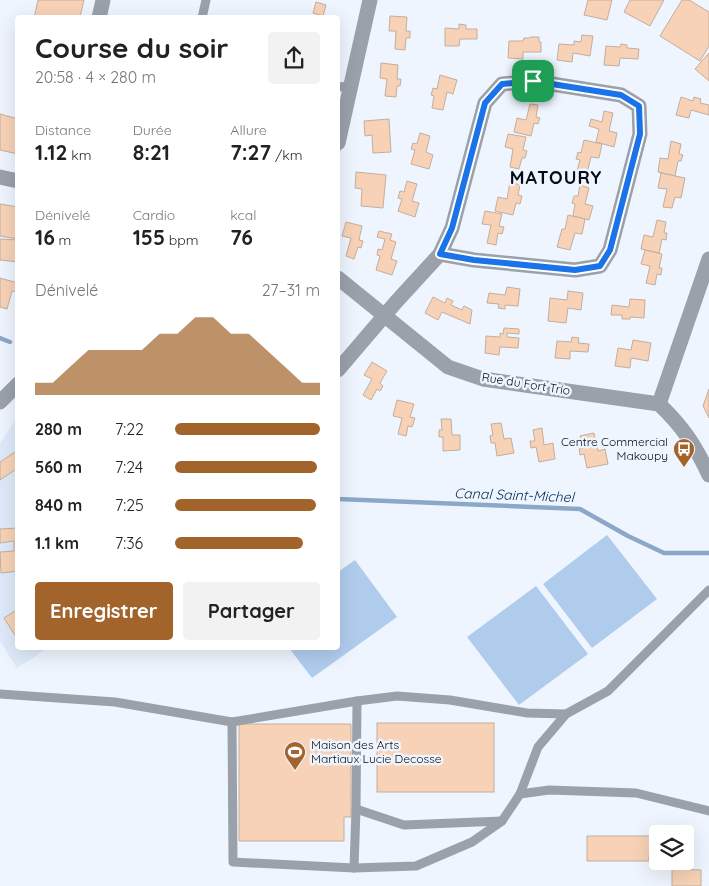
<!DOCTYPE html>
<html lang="fr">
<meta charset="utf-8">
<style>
:root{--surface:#fff;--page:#f2f2f2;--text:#222;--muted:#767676;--accent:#a3642b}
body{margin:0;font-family:Quicksand,sans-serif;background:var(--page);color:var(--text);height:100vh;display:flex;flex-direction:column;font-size:19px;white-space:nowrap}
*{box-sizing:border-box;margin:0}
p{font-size:16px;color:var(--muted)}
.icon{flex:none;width:28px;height:28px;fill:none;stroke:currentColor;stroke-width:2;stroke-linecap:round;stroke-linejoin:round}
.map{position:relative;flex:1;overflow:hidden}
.panel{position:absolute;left:15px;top:15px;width:325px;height:635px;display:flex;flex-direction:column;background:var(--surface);border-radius:5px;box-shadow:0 5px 20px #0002}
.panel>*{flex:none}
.tools{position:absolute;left:649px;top:825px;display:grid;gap:10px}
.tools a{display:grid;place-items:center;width:45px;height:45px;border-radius:5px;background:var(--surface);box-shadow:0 5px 20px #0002;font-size:25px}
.pin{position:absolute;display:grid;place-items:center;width:42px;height:42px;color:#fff;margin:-21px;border-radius:10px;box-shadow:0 2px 8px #0006}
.round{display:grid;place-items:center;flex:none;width:52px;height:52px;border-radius:5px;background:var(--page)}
.headline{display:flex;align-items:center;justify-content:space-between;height:85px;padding:0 20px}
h1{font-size:28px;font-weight:800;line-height:38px}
.metrics{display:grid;grid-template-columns:repeat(3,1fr);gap:8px;height:85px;padding:5px 20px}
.metrics div{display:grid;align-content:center}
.metrics b{font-size:21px;font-weight:800}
.metrics small{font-size:14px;font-weight:400}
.metrics p{font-size:14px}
.chart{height:140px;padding:10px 20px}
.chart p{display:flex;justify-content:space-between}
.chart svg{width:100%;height:90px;margin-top:5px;fill:var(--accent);opacity:.7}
.button{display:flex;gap:10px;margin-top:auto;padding:10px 20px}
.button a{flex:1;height:58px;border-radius:5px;background:var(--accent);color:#fff;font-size:20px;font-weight:800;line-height:58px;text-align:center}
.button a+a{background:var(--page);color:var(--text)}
ul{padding:0 20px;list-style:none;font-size:16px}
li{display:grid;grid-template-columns:80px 60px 1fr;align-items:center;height:38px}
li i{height:12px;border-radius:6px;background:var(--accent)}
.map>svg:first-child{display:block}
.built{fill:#deeafa}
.green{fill:#b0cced}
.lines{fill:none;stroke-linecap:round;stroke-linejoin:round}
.stream{stroke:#8ca8c8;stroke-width:4.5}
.building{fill:#f7d2b6;stroke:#c3ae9e}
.lane{stroke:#9aa1aa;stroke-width:9}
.street{stroke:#9aa1aa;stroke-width:15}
.route-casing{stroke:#fff;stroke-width:10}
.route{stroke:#1a73e8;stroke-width:6}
.labels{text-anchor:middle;stroke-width:5;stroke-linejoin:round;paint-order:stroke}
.street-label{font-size:12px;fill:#070c13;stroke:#eff5fe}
.poi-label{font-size:12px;fill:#070c13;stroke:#eff5fe;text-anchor:end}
.water-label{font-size:14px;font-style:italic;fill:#002b53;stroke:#eff5fe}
.district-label{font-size:18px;font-weight:bold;letter-spacing:1px;fill:#070c13;stroke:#eff5fe}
</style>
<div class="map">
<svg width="709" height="886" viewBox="0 0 709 886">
<rect width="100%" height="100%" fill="#eff5fe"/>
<path class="built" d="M17 418 18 648H48L17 668 0 641V443Z"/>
<g class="green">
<path d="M607 535 657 599 592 648 543 584Z"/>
<path d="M355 560 397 617 312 678 289 648H338V572Z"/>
<path d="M536 586 588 654 519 705 467 637Z"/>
</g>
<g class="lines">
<g class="stream">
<path d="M0 338 10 342"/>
<path d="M338 499 580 509 628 536 664 553H709"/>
</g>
</g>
<g class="building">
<path d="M38 0H84L80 17 83 18H34Z"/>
<path d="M588 0H612L607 20 584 15Z"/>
<path d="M630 0H664L650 26 624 12Z"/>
<path d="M682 0H689L709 12V46L700 61 660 36Z"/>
<path d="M316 2 326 5 323 16 313 13Z"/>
<path d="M390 16 407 17 406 31H410V38H406L405 50 395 49 396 31H389Z"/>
<path d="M459 24 466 25V29H477V39H460L459 46H445V28L459 29Z"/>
<path d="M582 35 593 36 590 56 573 53 572 62 557 60 559 44 574 45V41L581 42Z"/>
<path d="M530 37H539V42H541V52H523V59L508 58 509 41H523L524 38H530Z"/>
<path d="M621 44 627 45V48L639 49 638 59 620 58 619 66 604 65 606 46 620 47Z"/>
<path d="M709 53V81L695 69Z"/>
<path d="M381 63 398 65 397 79H401L400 86H397L396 97 385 96 387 79 380 78Z"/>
<path d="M440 75 457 80 453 94 447 92 443 110 432 108 434 96 431 95 433 88 437 89Z"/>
<path d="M681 97 693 101 694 97 701 99 700 103 709 105V115L691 110 689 118 676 115Z"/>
<path d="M530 104 538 105 536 117 540 118 538 124 534 123 531 136 514 132 517 118 526 120Z"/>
<path d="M604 111 613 113 609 131 617 133 614 147 596 142 599 129 589 126 591 119 602 122Z"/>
<path d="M0 114 18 119V154L0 150Z"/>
<path d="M389 119 391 152 373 153 372 135 365 136 364 121Z"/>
<path d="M420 133 430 136 426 152 433 155 429 169 411 164 415 150 411 149 413 143 417 144Z"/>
<path d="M508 134 526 137 523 150 527 151 525 158H522L519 169 510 167 513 149 505 147Z"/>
<path d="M584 140 602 144 599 158 591 157 587 173 577 171 580 160 576 159 578 152 581 153Z"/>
<path d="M671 141 681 144 679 154 683 155 681 161H678L675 176 658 172 660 158 668 159Z"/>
<path d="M356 172 386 175 383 208 361 206 362 189 355 188Z"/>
<path d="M661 173 685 178 681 198 675 197 672 208 663 207 667 189 658 188Z"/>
<path d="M407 181 417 184 412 201 419 203 415 217 398 211 402 199 398 198 400 191 404 192Z"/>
<path d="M510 182 520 185 518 195 522 196 520 204 516 203 513 215 495 211 498 197 507 199Z"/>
<path d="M580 185 589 188 585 204 593 206 589 220 573 216 575 204 572 203 574 196H578Z"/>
<path d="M0 204 18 207V239L0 236Z"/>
<path d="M485 211 502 214 499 226 504 227 502 234 498 233 496 245 487 243 491 225 482 224Z"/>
<path d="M568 215 585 219 582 234 575 233 570 250 557 247 562 229H565Z"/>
<path d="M657 220 666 222 664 233H667L666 240 662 239 659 253 641 249 644 235 653 237Z"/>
<path d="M346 222 362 226 359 240 363 241 361 248 358 247 354 259 346 256 351 238 342 236Z"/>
<path d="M379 231 392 234 390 240 396 242 391 259 397 261 392 275 376 270 380 256 377 255 378 249 382 250 385 239 377 237Z"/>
<path d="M0 239 18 240V262L0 260Z"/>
<path d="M645 250 662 254 659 268H662L661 275 657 274 655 285 646 283 650 266 641 264Z"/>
<path d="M0 278 18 283V292L12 291 7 309 0 307Z"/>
<path d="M507 287 520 289 518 306 505 305V309L498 308 499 304 487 303 489 293 505 295Z"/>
<path d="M568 291 583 293 581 310 568 308 566 323 548 321 550 298 567 300Z"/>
<path d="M433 297 445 303 447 298 453 301 451 305 462 310 464 306 472 310 470 324 442 312 438 320 425 313Z"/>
<path d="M630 299 645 300 644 318 630 317V319H622V315H611L612 305 629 307Z"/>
<path d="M504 328 519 329V334L507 333V337L519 338 518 348 500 347 499 355 485 353 486 336 500 337V333L503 334Z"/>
<path d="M572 337 579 338 578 343 589 344 588 352 570 351V359L555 358 557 341 571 342Z"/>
<path d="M633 340 651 343 648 361 631 358 630 368 615 366 618 348 631 350Z"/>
<path d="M372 362 387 371 380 383 383 386 380 391 377 389 371 400 363 395 372 379 364 375Z"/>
<path d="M709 389V418L703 406Z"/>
<path d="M397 400 414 404 410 417 415 418 412 427 408 426 406 436 398 434 402 418 393 416Z"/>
<path d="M441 419H451L452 435H460V450L443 451V437H439V430H442Z"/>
<path d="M501 423 504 439 511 438 514 453 497 456 495 443H491L490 436 493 435 491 424Z"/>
<path d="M542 428 544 445 553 443 555 459 539 462 536 447 531 448 530 441H535L533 430Z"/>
<path d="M594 433 598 451 605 449 608 464 587 468 584 454 580 455 579 449 583 448 580 436Z"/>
<path d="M18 450V468L0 480V462Z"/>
<path d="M18 528V571L1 573 0 552 14 551V541L0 543V529Z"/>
<path d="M18 609V640L4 618Z"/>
<rect x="377" y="723" width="117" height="69"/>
<path d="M239 724H351V817H344V841H239Z"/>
<path d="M652 828H664L670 834H658V855H649V861H587V836H652Z"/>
<path d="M672 869 701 870V886H672Z"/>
</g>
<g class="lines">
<g class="lane">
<path d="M202 18 206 0"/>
<path d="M338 87 351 86"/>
<path d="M0 694 115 702 232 722 357 701 397 696 450 700 527 713 566 714"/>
<path d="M232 722 233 862 354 868 416 866 472 842 502 821 520 794 538 747 566 714 608 691 709 590"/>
<path d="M520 794 549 790 636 793 709 811"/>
<path d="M356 809 404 825 502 821"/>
<path d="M354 868 356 809 357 701"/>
</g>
<g class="street">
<path d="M99 18 103 0"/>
<path d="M338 143 370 0"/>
<path d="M0 177 18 181"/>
<path d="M338 278 448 367 483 379 659 404C683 427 695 445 709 475"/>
<path d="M338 370 396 302 440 254 452 228 485 103 502 84 533 81 621 95 639 106 640 134 610 250 600 266 575 270 474 260 440 254"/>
<path d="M0 402 18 384"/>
<path d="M659 404 709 259"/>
</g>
</g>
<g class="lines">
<g class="route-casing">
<path id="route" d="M533 81 621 95 639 106 640 134 610 250 600 266 575 270 474 260 440 254 452 228 485 103 502 84Z"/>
</g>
<use href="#route" class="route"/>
</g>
<defs>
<g id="bus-pin" transform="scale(1.125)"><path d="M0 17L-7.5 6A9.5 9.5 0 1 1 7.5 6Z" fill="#a3642b" stroke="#eff5fe"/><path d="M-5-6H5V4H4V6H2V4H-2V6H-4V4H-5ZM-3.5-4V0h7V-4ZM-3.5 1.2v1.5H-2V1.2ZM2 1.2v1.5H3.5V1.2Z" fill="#fff"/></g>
<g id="stadium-pin" transform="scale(1.125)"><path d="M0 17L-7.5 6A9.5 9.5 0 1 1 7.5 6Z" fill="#a3642b" stroke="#eff5fe"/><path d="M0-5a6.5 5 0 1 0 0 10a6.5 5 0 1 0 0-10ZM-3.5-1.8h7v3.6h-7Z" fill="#fff"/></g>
</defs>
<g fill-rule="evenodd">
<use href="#bus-pin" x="684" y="449"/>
<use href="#stadium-pin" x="295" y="752"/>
</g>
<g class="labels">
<g class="street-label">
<text transform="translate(526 384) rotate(9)" y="4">Rue du Fort Trio</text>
</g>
<g class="poi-label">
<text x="668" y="446">Centre Commercial<tspan x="668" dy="14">Makoupy</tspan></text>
<text x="311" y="749" text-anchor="start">Maison des Arts<tspan x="311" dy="14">Martiaux Lucie Decosse</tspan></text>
</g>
<g class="water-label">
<text transform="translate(514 495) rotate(2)" y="5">Canal Saint-Michel</text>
</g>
<g class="district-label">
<text x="556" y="184">MATOURY</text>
</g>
</g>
</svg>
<div class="tools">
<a><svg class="icon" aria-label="layers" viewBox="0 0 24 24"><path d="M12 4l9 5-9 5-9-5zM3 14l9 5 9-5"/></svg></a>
</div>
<div class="pin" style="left:533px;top:81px;background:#1e9e55"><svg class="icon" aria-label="arrive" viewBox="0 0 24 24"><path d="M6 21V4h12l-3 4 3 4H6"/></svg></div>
<section class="panel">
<div class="headline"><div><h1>Course du soir</h1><p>20:58 · 4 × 280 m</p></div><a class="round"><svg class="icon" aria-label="share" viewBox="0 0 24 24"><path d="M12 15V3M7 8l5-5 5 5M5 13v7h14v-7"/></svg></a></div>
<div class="metrics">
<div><p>Distance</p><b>1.12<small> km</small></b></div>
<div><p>Durée</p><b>8:21</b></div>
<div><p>Allure</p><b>7:27<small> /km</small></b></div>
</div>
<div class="metrics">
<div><p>Dénivelé</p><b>16<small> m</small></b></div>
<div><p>Cardio</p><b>155<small> bpm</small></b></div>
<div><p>kcal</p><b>76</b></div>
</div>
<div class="chart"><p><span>Dénivelé</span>27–31 m</p>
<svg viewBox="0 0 160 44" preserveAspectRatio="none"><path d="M0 44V38L10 38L20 30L30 22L40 22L50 22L60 22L70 14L80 14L90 6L100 6L110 14L120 14L130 22L140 30L150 38L160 38V44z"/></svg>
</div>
<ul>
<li><b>280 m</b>7:22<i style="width:100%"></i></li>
<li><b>560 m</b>7:24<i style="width:98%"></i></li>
<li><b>840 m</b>7:25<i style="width:97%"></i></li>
<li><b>1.1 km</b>7:36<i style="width:88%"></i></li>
</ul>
<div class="button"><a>Enregistrer</a><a>Partager</a></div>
</section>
</div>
